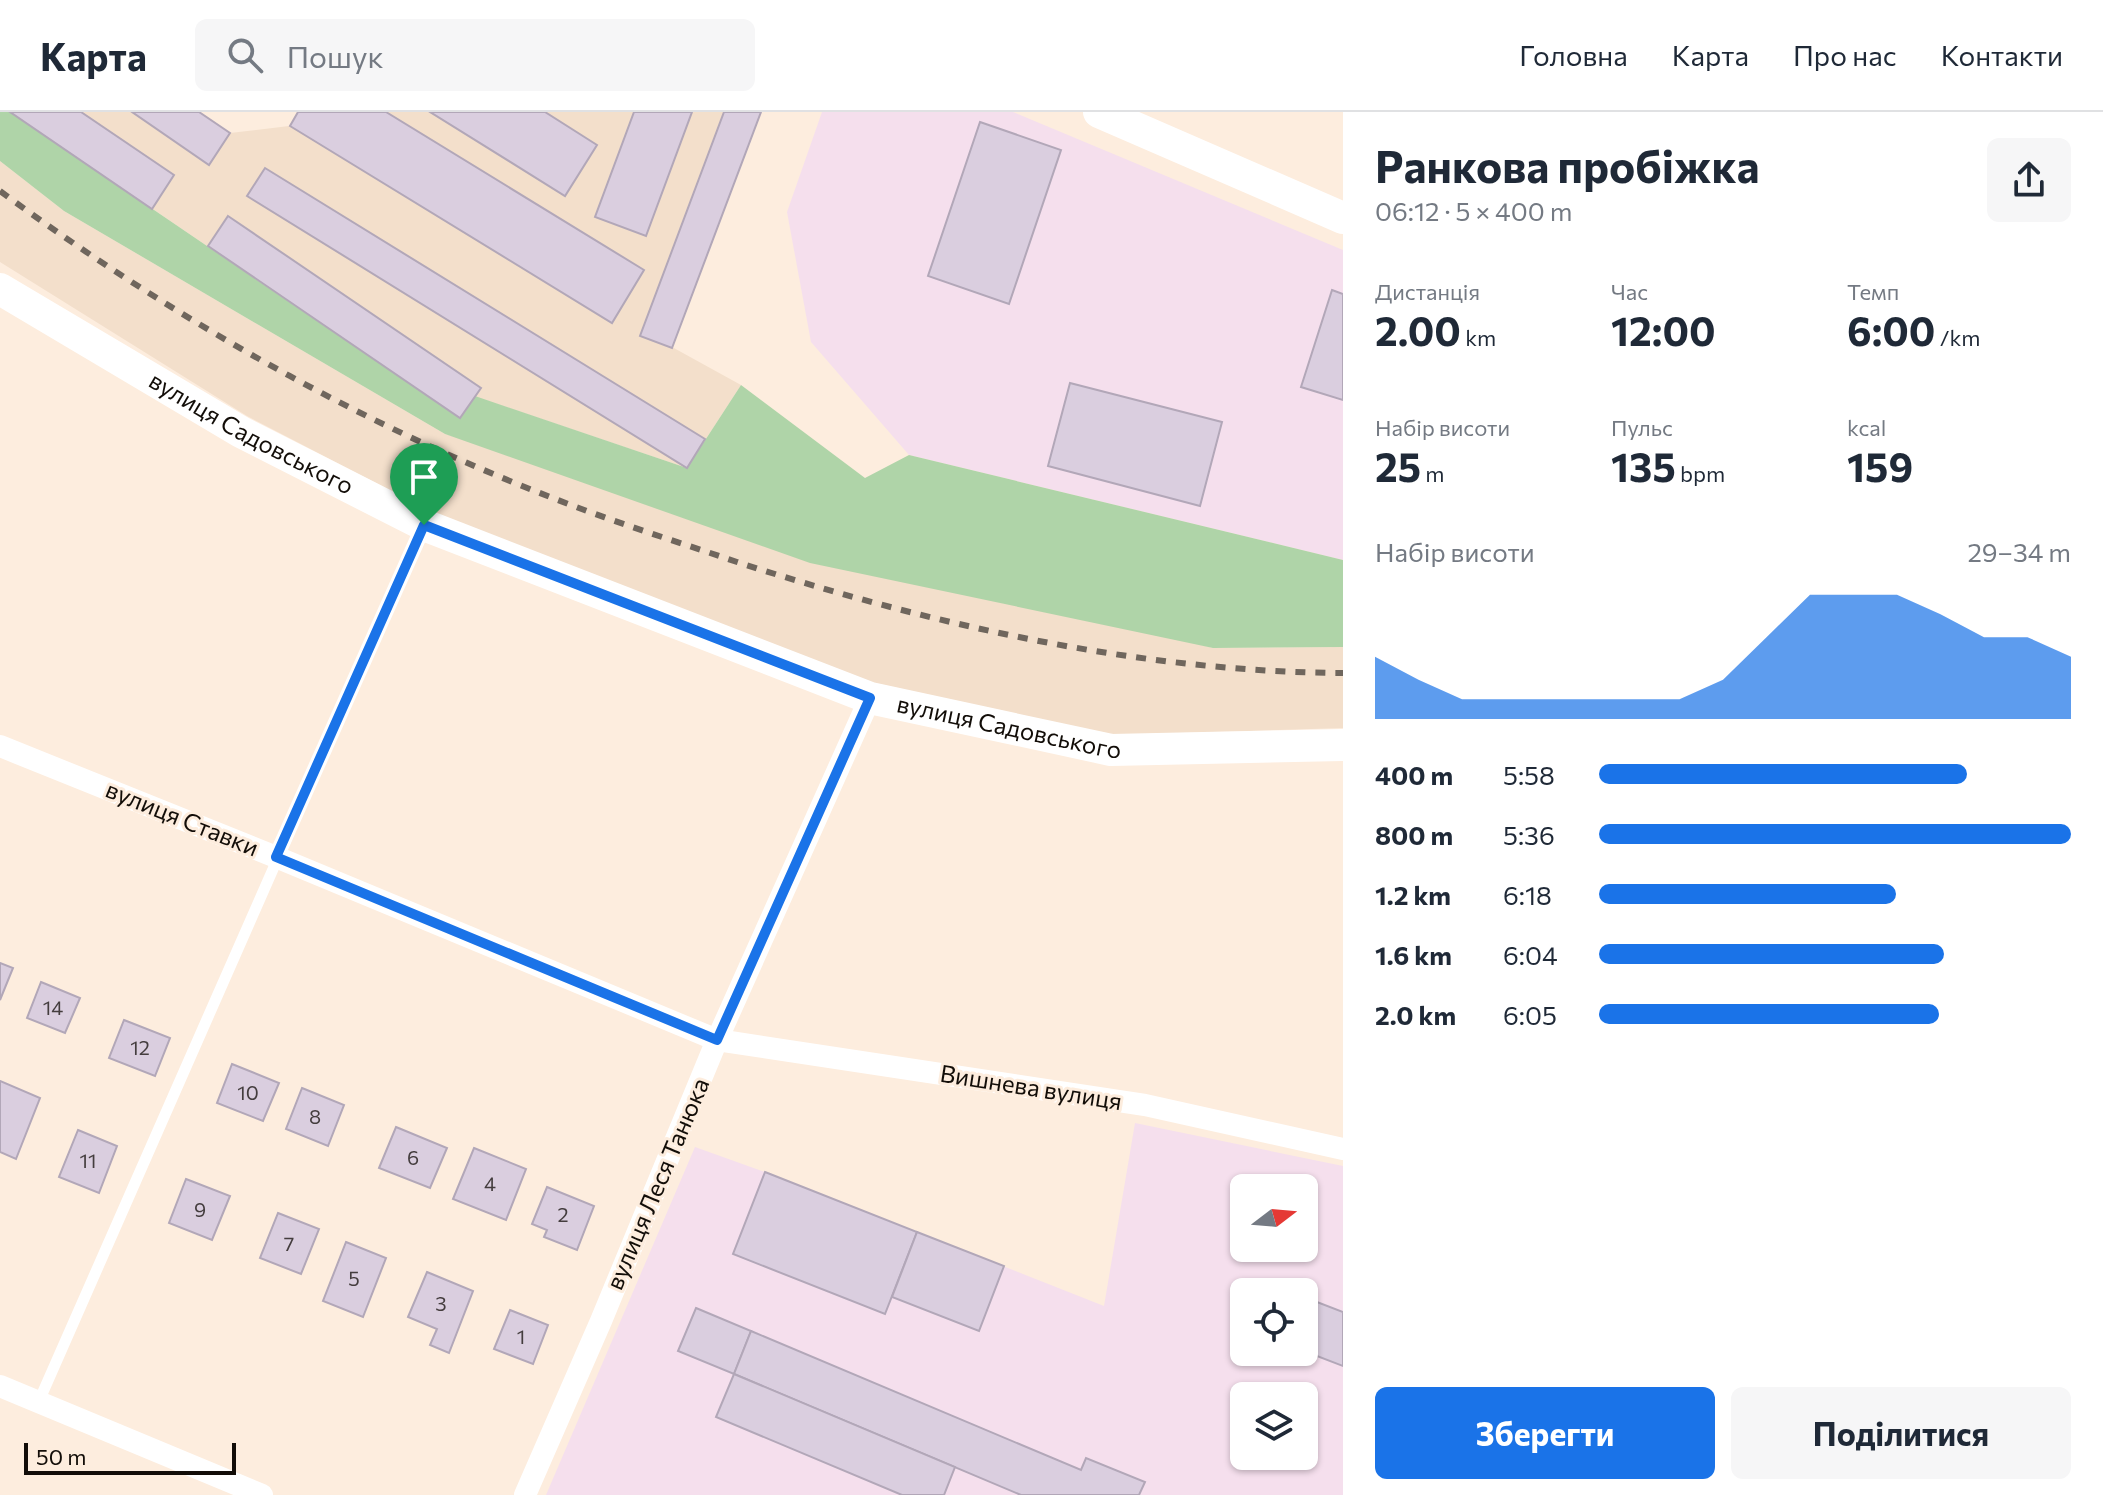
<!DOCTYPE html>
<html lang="uk">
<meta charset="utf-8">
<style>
:root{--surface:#fff;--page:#f6f6f7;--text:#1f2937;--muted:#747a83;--line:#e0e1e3;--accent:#1a73e8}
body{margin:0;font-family:Commissioner,sans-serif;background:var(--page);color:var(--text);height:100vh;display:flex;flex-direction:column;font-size:30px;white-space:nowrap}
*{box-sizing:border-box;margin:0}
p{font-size:26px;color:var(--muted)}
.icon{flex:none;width:44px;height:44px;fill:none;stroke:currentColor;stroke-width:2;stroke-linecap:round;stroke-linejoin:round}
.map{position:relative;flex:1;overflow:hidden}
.sheet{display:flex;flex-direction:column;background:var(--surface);width:760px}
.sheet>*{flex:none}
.needle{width:52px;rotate:74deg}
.fabs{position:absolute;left:1230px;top:1062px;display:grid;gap:16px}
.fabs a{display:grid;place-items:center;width:88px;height:88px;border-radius:12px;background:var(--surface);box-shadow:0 2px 6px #0004;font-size:40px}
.scale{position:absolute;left:24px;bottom:20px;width:212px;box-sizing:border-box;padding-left:8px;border:4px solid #120d08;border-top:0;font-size:22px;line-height:28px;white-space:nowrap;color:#120d08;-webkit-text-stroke:6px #fdedde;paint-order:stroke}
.pin{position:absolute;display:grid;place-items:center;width:68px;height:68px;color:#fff;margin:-82px -34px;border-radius:50% 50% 50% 0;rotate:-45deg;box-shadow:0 0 8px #0007}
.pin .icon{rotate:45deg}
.round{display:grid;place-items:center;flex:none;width:84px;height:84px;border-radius:12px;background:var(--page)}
.overview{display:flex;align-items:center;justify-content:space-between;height:136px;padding:0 32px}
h1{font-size:44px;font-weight:700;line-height:60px}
.stats{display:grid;grid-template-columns:repeat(3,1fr);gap:12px;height:136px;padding:8px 32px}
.stats div{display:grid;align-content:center}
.stats b{font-size:40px;font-weight:700}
.stats small{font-size:22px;font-weight:400}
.stats p{font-size:22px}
.chart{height:224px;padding:16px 32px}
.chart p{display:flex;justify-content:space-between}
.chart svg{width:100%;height:144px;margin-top:8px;fill:var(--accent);opacity:.7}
.cta{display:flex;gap:16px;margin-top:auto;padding:16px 32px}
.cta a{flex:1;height:92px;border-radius:12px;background:var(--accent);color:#fff;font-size:32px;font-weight:700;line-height:92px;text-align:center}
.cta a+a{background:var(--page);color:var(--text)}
ul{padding:0 32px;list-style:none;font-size:26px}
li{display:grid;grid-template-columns:128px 96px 1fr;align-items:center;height:60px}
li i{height:20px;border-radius:10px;background:var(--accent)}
header{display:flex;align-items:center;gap:48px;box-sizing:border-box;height:112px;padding:0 40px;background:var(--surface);border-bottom:2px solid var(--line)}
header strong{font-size:38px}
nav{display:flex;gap:44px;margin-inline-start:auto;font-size:28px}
.search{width:560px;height:72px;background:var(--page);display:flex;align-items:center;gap:20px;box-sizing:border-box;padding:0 28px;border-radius:12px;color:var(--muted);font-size:30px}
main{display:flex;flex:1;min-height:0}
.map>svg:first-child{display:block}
.commercial{fill:#f5dfed;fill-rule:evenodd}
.built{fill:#f3dfcb}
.green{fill:#afd4a8}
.building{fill:#dacedf;stroke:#b2a7b8;stroke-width:2}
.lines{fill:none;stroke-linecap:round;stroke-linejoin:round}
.lane{stroke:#fff;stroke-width:11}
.street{stroke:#fff;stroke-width:22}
.secondary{stroke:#fff;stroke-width:32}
.rail{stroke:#6f665d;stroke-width:6;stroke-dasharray:10 10;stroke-linecap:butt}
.route-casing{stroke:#fff;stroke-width:16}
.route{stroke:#1a73e8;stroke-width:10}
.labels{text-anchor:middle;stroke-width:6;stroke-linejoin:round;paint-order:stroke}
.number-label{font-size:20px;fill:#443d3e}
.street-label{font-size:24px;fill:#120d08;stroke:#fdedde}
</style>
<header>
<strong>Карта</strong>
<div class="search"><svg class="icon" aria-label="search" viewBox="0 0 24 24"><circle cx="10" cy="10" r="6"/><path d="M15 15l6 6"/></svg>Пошук</div>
<nav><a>Головна</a><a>Карта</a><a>Про нас</a><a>Контакти</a></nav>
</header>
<main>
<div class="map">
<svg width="1343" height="1383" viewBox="0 0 1343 1383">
<rect width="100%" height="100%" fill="#fdedde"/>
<g class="commercial">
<path d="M822 0H1013L1343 138V448L909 343 811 230 787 100Z"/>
<path d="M1135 1011 1343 1054V1383H546L695 1035 765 1060 1104 1194ZM1244 1076H1304V1136H1244ZM1244 1180H1304V1240H1244ZM1244 1284H1304V1344H1244Z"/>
</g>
<g class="built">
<path d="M10 0H199L230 21 289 14 298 0H761L672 235 741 273 687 356 476 285 460 306Z"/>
<path d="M0 49 64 99 445 322 1213 536 1343 535V616L1113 623 874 571 432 400 247 304 0 150Z"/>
</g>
<path class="green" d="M0 0H10L460 306 475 284 687 356 741 273 865 366 909 343 1343 448V535L1213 536 810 451 445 322 64 99 0 49Z"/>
<g class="building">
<path d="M10 0H81L174 63 152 97Z"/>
<path d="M132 0H199L230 21 209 53Z"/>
<path d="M298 0H386L644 158 612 211 290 14Z"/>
<path d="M430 0H545L597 33 565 84Z"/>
<path d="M634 0H692L646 124 595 105Z"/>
<path d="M724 0H761L672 236 640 224Z"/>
<path d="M980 10 1061 38 1009 192 928 164Z"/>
<path d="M265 56 705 327 687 356 247 84Z"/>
<path d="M228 104 481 276 460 306 208 134Z"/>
<path d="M1332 178 1343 182V288L1301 275Z"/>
<path d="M1070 271 1222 310 1200 394 1048 354Z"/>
<path d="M0 851 13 856 0 888Z"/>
<path d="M41 870 80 886 65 921 27 906Z"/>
<path d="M124 908 170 926 155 964 109 946Z"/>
<path d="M232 952 279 971 263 1009 217 991Z"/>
<path d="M0 969 40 986 16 1047 0 1040Z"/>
<path d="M302 976 344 993 328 1034 286 1017Z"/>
<path d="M396 1015 447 1036 430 1076 379 1056Z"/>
<path d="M78 1018 117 1034 99 1081 59 1065Z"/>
<path d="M474 1036 526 1057 506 1108 453 1087Z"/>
<path d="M765 1060 917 1120 885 1202 733 1142Z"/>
<path d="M186 1067 230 1084 212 1128 169 1111Z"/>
<path d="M547 1075 594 1094 577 1138 544 1125 547 1118 532 1112Z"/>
<path d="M278 1101 319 1117 301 1162 260 1146Z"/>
<path d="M917 1120 1004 1154 979 1219 892 1185Z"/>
<path d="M346 1130 386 1146 363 1205 323 1189Z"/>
<path d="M427 1160 473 1179 449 1241 430 1233 437 1217 408 1205Z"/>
<path d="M1304 1185 1343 1200V1254L1304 1239Z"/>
<path d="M696 1196 751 1219 734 1262 678 1239Z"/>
<path d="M510 1198 548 1213 533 1252 494 1237Z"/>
<path d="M751 1219 1081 1358 1086 1346 1145 1370 1139 1383H1021L734 1262Z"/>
<path d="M734 1262 955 1355 944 1383H902L716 1305Z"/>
</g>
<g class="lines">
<path class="lane" d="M39 1289 424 414"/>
<g class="street">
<path d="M0 634 276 745 717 928 1145 993 1343 1037"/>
<path d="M0 1274 262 1383"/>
<path d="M525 1383 601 1209 717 928 870 586"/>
</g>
<g class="secondary">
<path d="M1099 0 1343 106"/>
<path id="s1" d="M0 177 241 320 424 413 870 586 1111 638 1343 633"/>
</g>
<path class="rail" d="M0 79C171 205 359 312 558 388 617 411 678 430 737 450 929 512 1140 560 1343 561"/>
</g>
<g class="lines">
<g class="route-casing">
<path id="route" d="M424 413 870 586 717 928 276 745Z"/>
</g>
<use href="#route" class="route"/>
</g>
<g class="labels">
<g class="number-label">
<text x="53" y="903">14</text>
<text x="140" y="943">12</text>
<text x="248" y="988">10</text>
<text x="315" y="1012">8</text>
<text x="413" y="1053">6</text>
<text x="88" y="1056">11</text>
<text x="490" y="1079">4</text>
<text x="200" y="1105">9</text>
<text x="563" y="1110">2</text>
<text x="289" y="1139">7</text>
<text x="354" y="1174">5</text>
<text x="441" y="1199">3</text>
<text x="521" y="1232">1</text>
</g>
<g class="street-label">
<text dy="8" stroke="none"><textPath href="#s1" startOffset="290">вулиця Садовського</textPath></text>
<text dy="8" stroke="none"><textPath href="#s1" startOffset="1106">вулиця Садовського</textPath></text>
<text transform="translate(182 707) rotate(22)" y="8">вулиця Ставки</text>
<text transform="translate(1031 976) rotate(9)" y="8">Вишнева вулиця</text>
<text transform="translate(658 1072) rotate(-67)" y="8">вулиця Леся Танюка</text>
</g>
</g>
</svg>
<div class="fabs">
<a><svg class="needle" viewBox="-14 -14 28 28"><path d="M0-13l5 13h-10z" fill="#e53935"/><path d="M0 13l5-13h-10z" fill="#747a83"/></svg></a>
<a><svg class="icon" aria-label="locate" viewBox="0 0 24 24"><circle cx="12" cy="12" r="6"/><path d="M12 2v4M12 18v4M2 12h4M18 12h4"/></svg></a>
<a><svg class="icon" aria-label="layers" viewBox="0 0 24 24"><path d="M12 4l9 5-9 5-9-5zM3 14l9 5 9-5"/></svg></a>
</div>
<div class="scale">50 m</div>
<div class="pin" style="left:424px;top:413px;background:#1e9e55"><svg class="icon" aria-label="arrive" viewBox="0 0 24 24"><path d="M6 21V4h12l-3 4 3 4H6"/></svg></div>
</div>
<section class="sheet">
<div class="overview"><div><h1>Ранкова пробіжка</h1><p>06:12 · 5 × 400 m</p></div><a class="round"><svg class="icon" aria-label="share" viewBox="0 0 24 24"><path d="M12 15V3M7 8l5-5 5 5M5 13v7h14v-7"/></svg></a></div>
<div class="stats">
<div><p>Дистанція</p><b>2.00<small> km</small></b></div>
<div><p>Час</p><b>12:00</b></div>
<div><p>Темп</p><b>6:00<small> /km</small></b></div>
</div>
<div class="stats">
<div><p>Набір висоти</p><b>25<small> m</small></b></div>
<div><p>Пульс</p><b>135<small> bpm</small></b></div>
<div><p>kcal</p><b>159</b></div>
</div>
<div class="chart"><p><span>Набір висоти</span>29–34 m</p>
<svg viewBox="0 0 160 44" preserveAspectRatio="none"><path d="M0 44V25L10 32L20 38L30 38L40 38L50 38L60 38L70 38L80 32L90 19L100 6L110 6L120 6L130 12L140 19L150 19L160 25V44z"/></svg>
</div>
<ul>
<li><b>400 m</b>5:58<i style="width:78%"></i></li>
<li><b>800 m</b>5:36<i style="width:100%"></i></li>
<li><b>1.2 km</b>6:18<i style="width:63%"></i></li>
<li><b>1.6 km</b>6:04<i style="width:73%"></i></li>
<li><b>2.0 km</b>6:05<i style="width:72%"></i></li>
</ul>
<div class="cta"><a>Зберегти</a><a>Поділитися</a></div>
</section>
</main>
